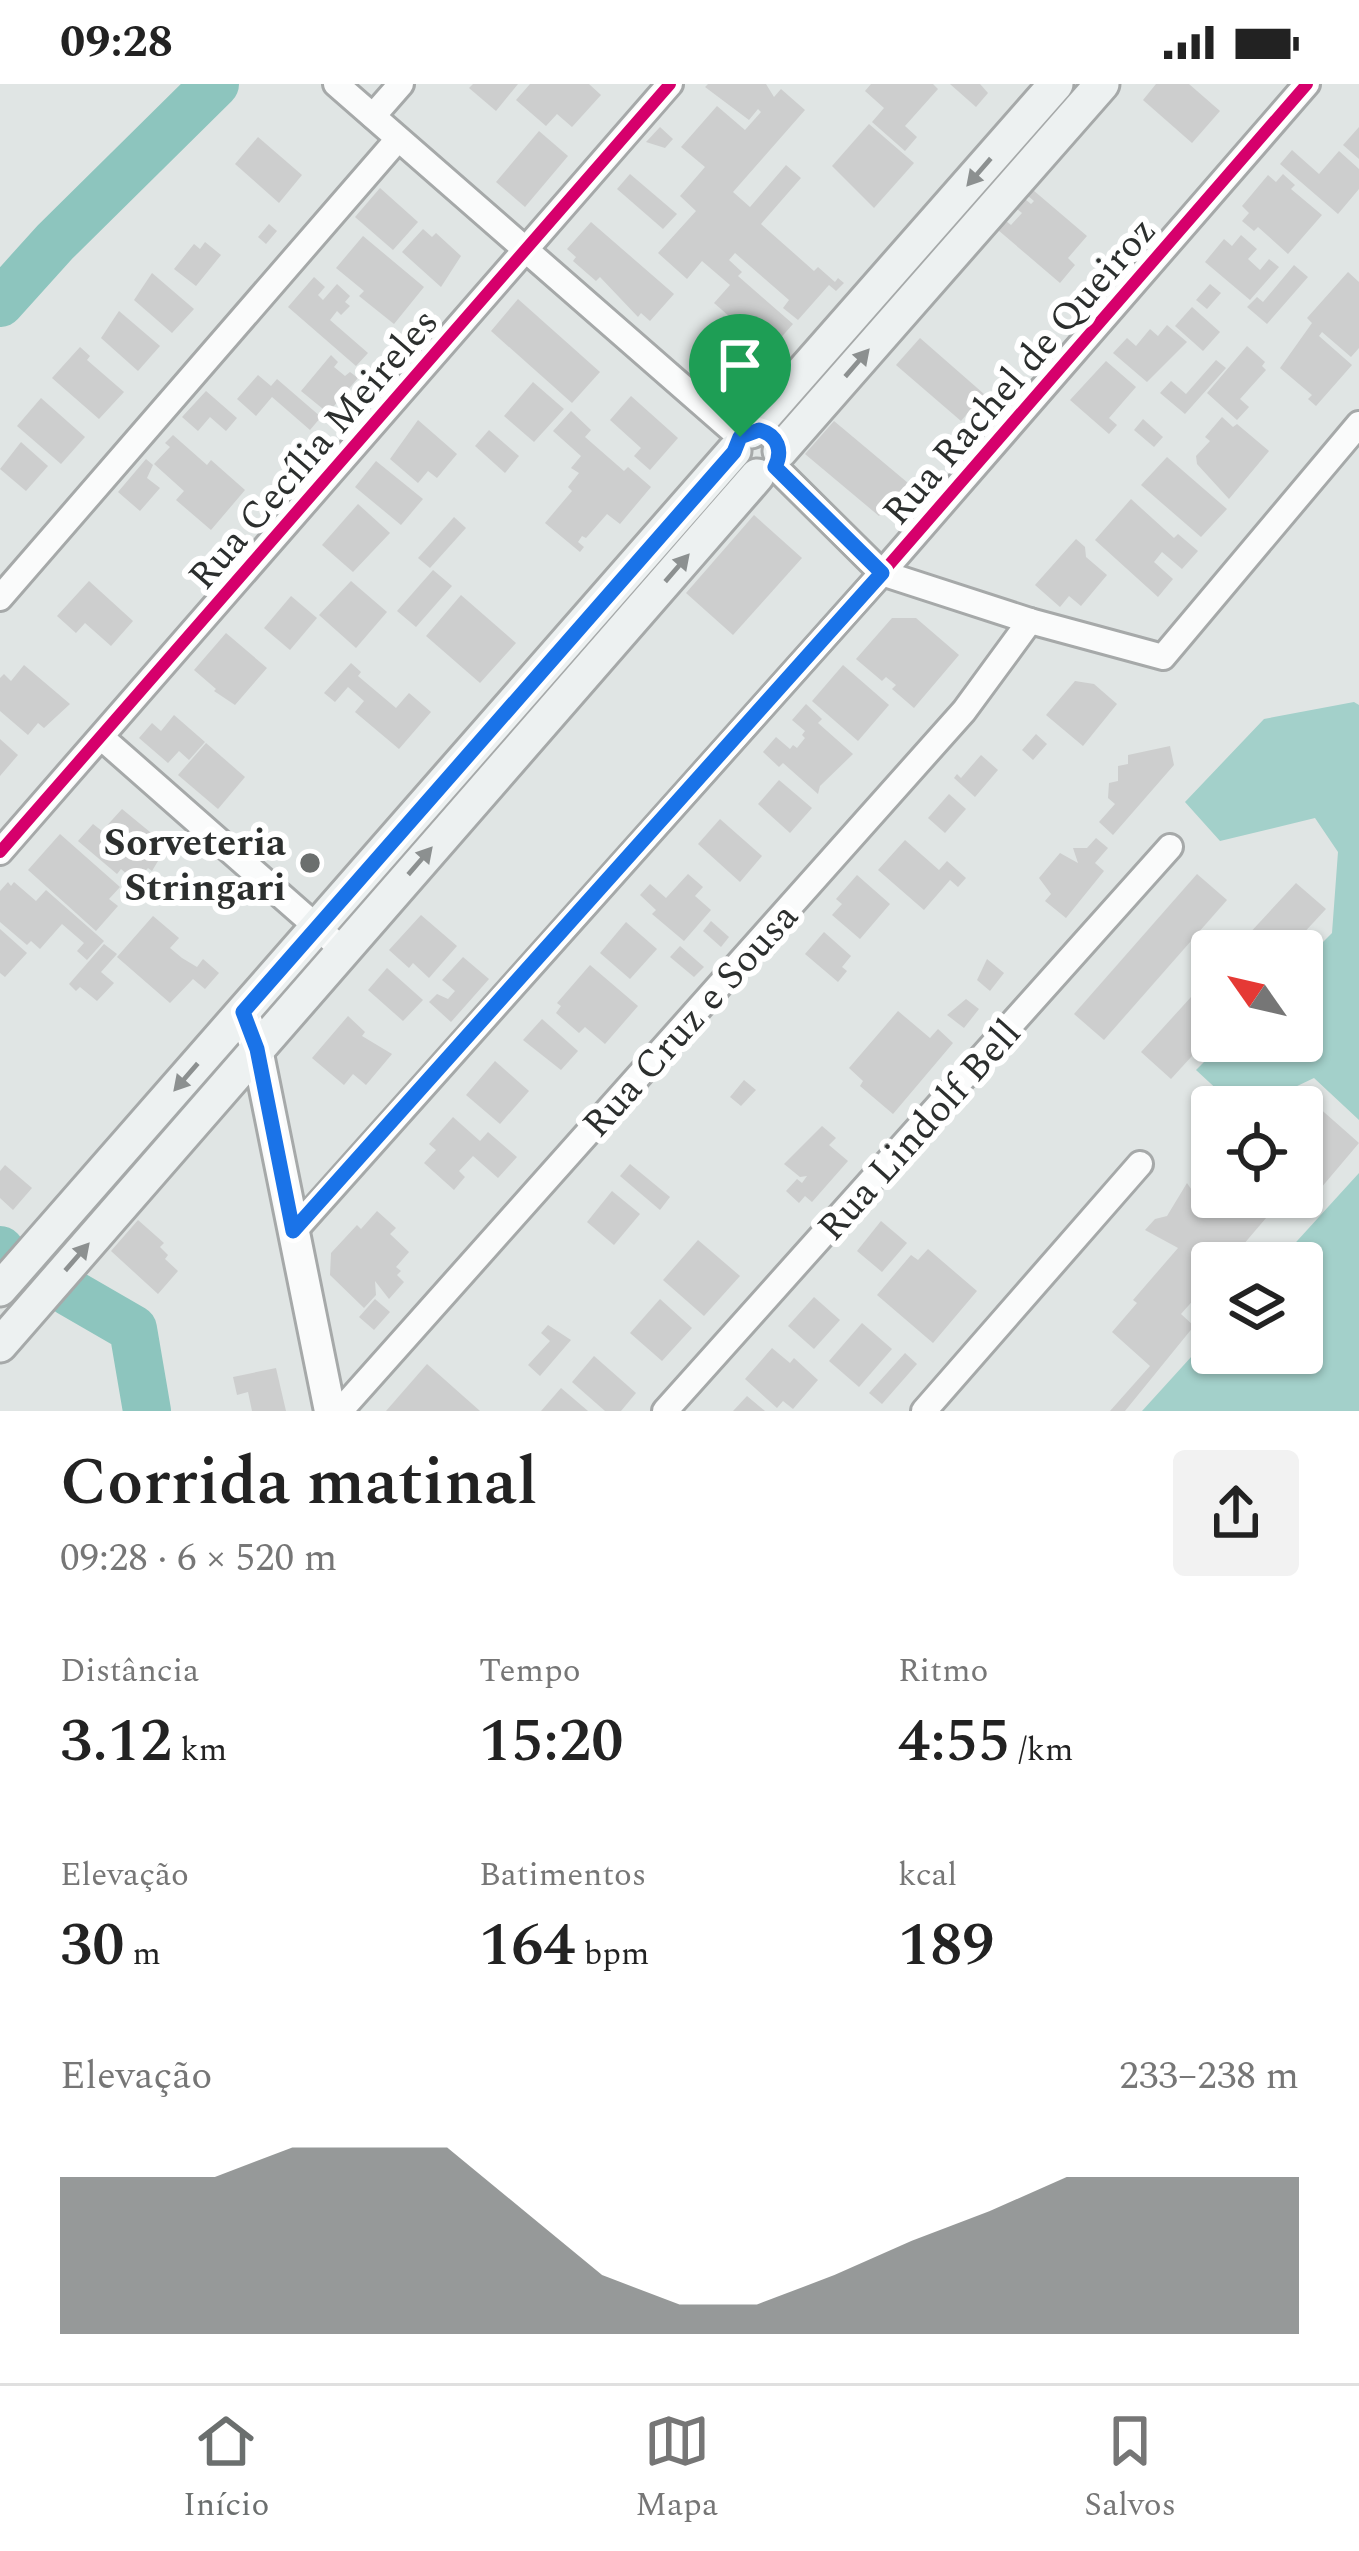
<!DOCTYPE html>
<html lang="pt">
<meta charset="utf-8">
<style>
:root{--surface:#fff;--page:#f2f2f2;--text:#222;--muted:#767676;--line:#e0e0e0;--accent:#6b6f6e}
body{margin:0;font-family:Spectral,serif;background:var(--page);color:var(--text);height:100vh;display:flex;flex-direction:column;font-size:45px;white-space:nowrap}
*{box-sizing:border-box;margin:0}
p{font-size:39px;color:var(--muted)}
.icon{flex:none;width:66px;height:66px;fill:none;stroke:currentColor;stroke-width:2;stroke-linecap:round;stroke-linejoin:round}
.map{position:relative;height:1327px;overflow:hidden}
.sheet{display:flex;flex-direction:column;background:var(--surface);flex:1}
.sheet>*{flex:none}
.needle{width:78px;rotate:304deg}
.tools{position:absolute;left:1191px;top:846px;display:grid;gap:24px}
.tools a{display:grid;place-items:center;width:132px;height:132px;border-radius:12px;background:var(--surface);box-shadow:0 3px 9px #0004;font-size:60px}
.pin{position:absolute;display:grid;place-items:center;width:102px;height:102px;color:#fff;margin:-123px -51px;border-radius:50% 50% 50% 0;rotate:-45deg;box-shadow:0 0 12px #0007}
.pin .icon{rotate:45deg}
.round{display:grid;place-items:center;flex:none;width:126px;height:126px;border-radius:12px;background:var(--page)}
.summary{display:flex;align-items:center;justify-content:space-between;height:204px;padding:0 60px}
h1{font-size:66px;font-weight:600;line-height:90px}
.metrics{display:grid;grid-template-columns:repeat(3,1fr);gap:18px;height:204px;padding:12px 60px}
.metrics div{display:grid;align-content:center}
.metrics b{font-size:60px;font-weight:600}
.metrics small{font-size:33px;font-weight:400}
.metrics p{font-size:33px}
.chart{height:336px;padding:24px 60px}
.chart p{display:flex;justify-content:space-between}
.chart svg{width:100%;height:216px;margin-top:12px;fill:var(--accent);opacity:.7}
.status{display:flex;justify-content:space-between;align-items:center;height:84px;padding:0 60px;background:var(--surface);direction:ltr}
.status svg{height:33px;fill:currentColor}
.dock{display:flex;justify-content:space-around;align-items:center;height:168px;border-top:3px solid var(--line);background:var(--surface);font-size:33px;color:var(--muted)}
.dock a{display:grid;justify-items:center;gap:6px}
.dock .on{color:var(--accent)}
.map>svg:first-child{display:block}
.forest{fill:#a3d0ca}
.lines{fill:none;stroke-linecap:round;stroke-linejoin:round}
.river{stroke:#8dc5be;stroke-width:48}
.building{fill:#cdcece}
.minor-casing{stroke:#a6a9a9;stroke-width:30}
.tertiary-casing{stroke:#a6a9a9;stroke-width:36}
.secondary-casing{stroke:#a6a9a9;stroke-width:39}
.minor{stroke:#fafbfb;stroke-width:24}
.tertiary{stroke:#fafbfb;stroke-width:30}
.secondary{stroke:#edf1f1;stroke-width:33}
.cycleway-casing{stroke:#fff;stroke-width:20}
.cycleway{stroke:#d6006c;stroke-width:12}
.oneway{fill:#8c9090}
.route-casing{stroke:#fff;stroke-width:24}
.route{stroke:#1a73e8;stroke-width:15}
.poi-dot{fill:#6b6f6e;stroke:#fff;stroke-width:4.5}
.labels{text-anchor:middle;stroke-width:12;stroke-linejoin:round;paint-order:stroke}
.street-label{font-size:39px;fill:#2c2f2e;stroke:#fff}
.poi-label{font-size:39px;font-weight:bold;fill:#2c2f2e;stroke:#fff;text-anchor:end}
</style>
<div class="status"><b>09:28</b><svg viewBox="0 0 49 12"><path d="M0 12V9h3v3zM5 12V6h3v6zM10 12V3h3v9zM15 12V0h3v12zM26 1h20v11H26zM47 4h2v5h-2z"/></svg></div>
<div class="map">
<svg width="1359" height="1327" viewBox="0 0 1359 1327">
<rect width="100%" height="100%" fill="#e0e5e4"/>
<g class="forest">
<path d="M1354 618 1359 621V1036L1314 994 1253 1023H1236L1196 986 1225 957H1302V879L1332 849 1338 768 1315 734 1220 757 1185 718 1264 635Z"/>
<path d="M1359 1089V1327H1142L1212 1250V1269H1302V1179H1277Z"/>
</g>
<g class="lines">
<g class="river">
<path d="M0 219 55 158 215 0"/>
<path d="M0 1166 1 1167"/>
<path d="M69 1208 133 1245 147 1327"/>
</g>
</g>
<g class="building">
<path d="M473 0H518L496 27 469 4Z"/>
<path d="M530 0H589L601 11 572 43 557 30 546 42 516 16Z"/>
<path d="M708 0H766L774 13 781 5 805 26 733 108 750 123 786 81 801 94 761 140 814 187 818 183 835 198 838 194 844 199 836 207 829 201 798 236 783 224 789 216 735 169 729 176 742 188 738 192 793 240 769 267 714 219 730 201 702 177 687 195 658 169 696 127 680 112 705 83 681 63 717 22 745 46 761 28 758 25 749 36 705 3Z"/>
<path d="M871 0H933L938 5 905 42 917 53 905 67 872 38 884 24 865 7Z"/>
<path d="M950 0H980L988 9 976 23Z"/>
<path d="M1156 0H1189L1220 27 1192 59 1143 16Z"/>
<path d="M869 40 914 79 874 124 832 82Z"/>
<path d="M660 43 673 55 665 64 646 58Z"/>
<path d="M1359 43V75L1343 61Z"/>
<path d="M539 47 568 72 525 123 496 98Z"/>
<path d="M258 53 302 91 279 119 235 80Z"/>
<path d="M1292 66 1319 90 1339 67 1359 85V105L1338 130 1280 80Z"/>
<path d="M630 90 677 130 663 145 617 105Z"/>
<path d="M1283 90 1295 101 1291 105 1322 131 1288 170 1258 143 1254 147 1242 137 1249 129 1242 122 1268 91 1276 98Z"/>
<path d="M380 104 418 138 393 166 355 133Z"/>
<path d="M1033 106 1087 152 1068 174 1075 181 1060 199 998 146 1006 137 1011 141 1022 129 1017 125 1025 115 1031 120 1034 117 1028 112Z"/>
<path d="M591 138 674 210 650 237 641 229 638 233 600 193 596 197 573 177 576 173 567 165Z"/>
<path d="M269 140 277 147 266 160 258 153Z"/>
<path d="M423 145 432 153 436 149 461 172 441 203 402 168Z"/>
<path d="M1241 151 1257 165 1248 175 1260 186 1269 175 1279 183 1250 216 1205 178 1224 155 1232 162Z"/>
<path d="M363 152 424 203 394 240 359 212 364 207 336 184Z"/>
<path d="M205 158 221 171 196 202 174 185 194 160 200 165Z"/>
<path d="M1294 181 1308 193 1267 240 1247 223 1257 213 1263 218Z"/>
<path d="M1348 188 1359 198V264L1351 273 1322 248 1319 252 1352 281 1316 322 1308 315 1312 311 1280 284 1312 239 1307 234Z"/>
<path d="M152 189 194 225 172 249 134 216Z"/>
<path d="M314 193 325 203 318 211 323 216 337 200 350 212 345 218 350 222 341 231 337 227 330 236 368 269 356 282 288 223Z"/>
<path d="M1210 200 1221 209 1207 225 1196 216Z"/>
<path d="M518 215 600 288 572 319 491 247Z"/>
<path d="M1192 223 1220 248 1203 267 1175 242Z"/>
<path d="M119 227 160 262 138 287 101 254Z"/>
<path d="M1167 241 1187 258 1147 298 1113 269 1127 254 1136 262 1150 245 1158 252Z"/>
<path d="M920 254 984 310 961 337 896 281Z"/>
<path d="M1247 262 1265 278 1262 282 1266 286 1240 315 1249 323 1237 336 1207 309Z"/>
<path d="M80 263 90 272 87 276 124 308 99 335 52 294Z"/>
<path d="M331 271 338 278 334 283 345 292 350 288 358 294 328 329 301 307Z"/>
<path d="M1216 276 1226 284 1185 330 1160 309 1171 297 1186 310Z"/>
<path d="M1106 277 1136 303 1109 334 1117 341 1109 350 1070 316Z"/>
<path d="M258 291 271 302 277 295 321 333 310 346 272 313 256 332 237 315Z"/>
<path d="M533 298 564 325 534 358 504 332Z"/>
<path d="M206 307 237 334 226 347 210 333 198 347 182 333Z"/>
<path d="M631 312 678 354 650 386 634 372 641 364 610 336Z"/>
<path d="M41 314 85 353 61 380 17 342Z"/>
<path d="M571 327 591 346 585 353 624 387 628 383 651 403 620 440 607 430 586 454 582 452 578 458 584 463 580 468 545 439 572 407 568 403 579 389 571 384 581 372 553 347Z"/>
<path d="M1222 333 1233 343 1237 340 1269 367 1229 415 1197 380 1196 372 1210 357 1205 353Z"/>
<path d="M1143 335 1163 353 1154 363 1134 346Z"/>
<path d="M418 336 457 370 437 394 428 387 418 399 390 375Z"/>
<path d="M834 337 908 399 879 432 805 370Z"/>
<path d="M489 346 519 372 505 389 475 362Z"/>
<path d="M173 351 207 381 211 376 245 406 211 446 176 416 184 407 154 380 170 363 165 359Z"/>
<path d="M21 358 48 382 26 407 0 385Z"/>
<path d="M1167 373 1227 425 1201 453 1141 401Z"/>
<path d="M146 375 153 381 147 394 160 404 140 427 118 408Z"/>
<path d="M376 377 423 415 401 441 355 403Z"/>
<path d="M1131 415 1174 454 1178 450 1198 467 1182 485 1162 468 1154 478 1173 495 1158 513 1095 456Z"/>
<path d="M358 420 390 449 353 488 322 461Z"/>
<path d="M754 431 802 474 733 551 686 509Z"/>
<path d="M454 433 466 444 430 484 418 474Z"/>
<path d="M1076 455 1085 463 1086 473 1107 491 1081 522 1069 512 1060 523 1035 501Z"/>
<path d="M433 486 452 502 416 543 397 527Z"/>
<path d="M89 497 133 537 111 562 85 539 76 549 57 532Z"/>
<path d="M351 497 387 528 356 564 319 531Z"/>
<path d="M461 511 516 559 480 599 426 552Z"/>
<path d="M291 512 317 534 290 566 264 544Z"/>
<path d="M892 534H916L959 571 914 624 892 605 896 601 886 593 882 597 856 575Z"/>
<path d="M226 549 267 584 235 621 214 607 216 605 194 586Z"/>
<path d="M351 579 361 588 358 592 396 624 409 609 431 628 399 665 355 628 364 617 348 603 335 618 324 609Z"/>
<path d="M24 581 70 620 44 644 38 639 28 651 0 627V594L4 590 11 597Z"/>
<path d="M843 581 889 621 858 657 812 617Z"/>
<path d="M1075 597 1094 600 1117 620 1083 662 1046 631Z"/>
<path d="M806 620 822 635 818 639 853 670 820 702 818 710 783 679 779 683 763 668 776 653 790 665 793 661 797 664 805 654 802 651 805 647 792 636Z"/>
<path d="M174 631 205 658 189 676 179 667 168 679 139 654 152 639 161 647Z"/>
<path d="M1036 650 1047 660 1033 676 1022 666Z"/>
<path d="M0 655 18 671 0 692Z"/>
<path d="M206 659 245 693 218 725 178 691Z"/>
<path d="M1170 662 1174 681 1113 751 1099 738 1115 720 1108 714 1109 699 1118 697V682L1128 680V671Z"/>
<path d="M981 671 998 686 975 713 954 694 957 690 961 694Z"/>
<path d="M779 696 812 724 790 749 758 720Z"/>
<path d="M949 710 966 725 945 749 928 734Z"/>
<path d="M122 725 167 762 152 787 148 784 136 798 121 785 117 790 78 757 93 740 102 747Z"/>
<path d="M720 735 762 772 740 798 698 760Z"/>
<path d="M60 750 120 803 109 815 118 822 96 847 28 786Z"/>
<path d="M1096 754 1108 764 1095 779 1104 787 1066 834 1045 817 1051 810 1039 794 1060 769 1078 779 1073 764H1087Z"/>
<path d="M905 756 939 786 947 777 966 794 958 803 950 796 924 826 878 786Z"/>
<path d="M688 790 703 803 695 812 711 826 684 857 652 830 656 826 640 811 650 800 666 814Z"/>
<path d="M1197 790 1227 816 1104 956 1074 930Z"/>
<path d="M857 791 890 820 860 855 832 831 842 820 836 815Z"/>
<path d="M8 798 11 802 14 798 36 817 46 806 104 857 87 876 77 867 84 859 62 840 40 865 31 857 27 861 0 838V807Z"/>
<path d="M1296 799 1326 825 1287 867H1233Z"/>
<path d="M421 831 457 862 429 894 413 879 409 884 389 866Z"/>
<path d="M153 832 179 854 170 864 182 874 197 883 203 875 219 889 205 905 193 895 170 919 117 873Z"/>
<path d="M711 837 729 853 721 863 703 847Z"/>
<path d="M626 838 657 865 630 895 600 869Z"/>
<path d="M0 845 27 869 5 893 0 889Z"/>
<path d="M824 848 851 872 842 883 847 887 838 898 805 870Z"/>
<path d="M104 860 117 870 101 888 114 899 97 917 80 903 76 907 69 900Z"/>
<path d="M680 862 704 883 694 893 670 873Z"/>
<path d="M463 873 489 895 451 938 429 918 437 910 448 915 455 907 442 896Z"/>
<path d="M987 875 1004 889 990 907 977 896Z"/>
<path d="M590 881 638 922 605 960 585 943 579 949 556 929 561 922 557 919Z"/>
<path d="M387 884 423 916 403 937 368 906Z"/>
<path d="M1212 890V950L1171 995 1141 968Z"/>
<path d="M966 915 979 925 964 944 947 931Z"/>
<path d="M898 927 930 954 938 945 953 959 893 1030 860 1002 863 997 849 984Z"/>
<path d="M348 932 365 948 362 952 392 970 366 1001 353 990 344 1001 312 974Z"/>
<path d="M542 935 578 967 561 986 523 956Z"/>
<path d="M495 977 529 1007 500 1040 466 1011Z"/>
<path d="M744 996 756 1006 741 1022 730 1013Z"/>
<path d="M1300 1007 1359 1059 1315 1111 1302 1100V1023H1285Z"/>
<path d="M453 1033 480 1057 488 1048 517 1073 498 1094 473 1072 459 1087 465 1093 454 1106 424 1079 436 1066 429 1060Z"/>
<path d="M822 1042 836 1054 829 1061 848 1077 812 1118 805 1112 799 1119 786 1107 797 1095 802 1099 807 1092 800 1093 784 1080Z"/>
<path d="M630 1080 670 1113 660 1126 620 1092Z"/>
<path d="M5 1081 32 1104 13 1126 0 1114V1087Z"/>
<path d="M1187 1099 1208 1130 1223 1113H1284L1243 1161 1255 1172 1249 1179H1212V1195L1181 1230 1194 1242 1125 1327H1110L1150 1282 1112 1248 1137 1219 1133 1216 1178 1164 1145 1146 1155 1135 1167 1132Z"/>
<path d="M612 1107 640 1130 614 1161 587 1138Z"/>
<path d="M377 1127 396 1144 390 1150 409 1168 396 1183 401 1187 397 1191 404 1198 389 1215 375 1197 376 1211 364 1224 330 1191 331 1169 357 1141 361 1145Z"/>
<path d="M138 1136 164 1159 160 1163 168 1171 165 1175 178 1187 158 1210 111 1167Z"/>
<path d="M881 1137 907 1159 882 1188 857 1167Z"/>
<path d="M698 1156 740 1192 704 1232 663 1196Z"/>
<path d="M928 1165 977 1207 933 1259 877 1211 911 1171 918 1176Z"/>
<path d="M814 1213 840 1236 814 1265 788 1242Z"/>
<path d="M375 1215 390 1228 374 1246 359 1233Z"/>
<path d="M660 1215 692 1244 662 1277 630 1249Z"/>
<path d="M862 1239 892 1265 859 1303 829 1277Z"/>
<path d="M548 1241 571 1256 540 1292 528 1281 550 1257 541 1249Z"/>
<path d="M772 1264 790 1279 794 1274 818 1296 793 1325 783 1317 777 1324 745 1295Z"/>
<path d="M905 1269 917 1280 882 1320 869 1309Z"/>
<path d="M594 1272 636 1309 621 1327H605L572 1298Z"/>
<path d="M427 1280 480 1327H386Z"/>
<path d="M276 1284 286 1327H252L248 1308 237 1311 233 1293Z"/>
<path d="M561 1304 588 1327H541Z"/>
<path d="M747 1312 765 1327H733Z"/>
</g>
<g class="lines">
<g class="minor-casing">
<g id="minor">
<path d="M336 0 740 353"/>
<path d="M373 32 401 0"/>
<path d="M775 383 882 489 1030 537 1163 573 1359 340"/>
<path d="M0 514 398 55"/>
<path d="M101 653 343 866"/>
<path d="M0 768 670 0"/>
<path d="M294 1147 882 489 1307 0"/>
<path d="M340 1327 964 627 1030 537"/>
<path d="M665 1327 1170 763"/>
<path d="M924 1327 1140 1080"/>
</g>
</g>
<g class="tertiary-casing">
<path id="tertiary" d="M243 928 257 965 330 1327"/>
</g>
<g class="secondary-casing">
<g id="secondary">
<path d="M751 347 1056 0"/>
<path d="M780 367 1102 0"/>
<path d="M0 1205 734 367"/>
<path d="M0 1261 757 392"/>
</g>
</g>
<use href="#minor" class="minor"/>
<use href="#tertiary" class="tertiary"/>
<use href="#secondary" class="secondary"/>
<g class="cycleway-casing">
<g id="cycleway">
<path d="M0 768 670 0"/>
<path d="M294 1147 882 489 1307 0"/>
</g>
</g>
<use href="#cycleway" class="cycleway"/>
</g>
<defs><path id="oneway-solid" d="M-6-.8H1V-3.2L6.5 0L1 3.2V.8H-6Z" transform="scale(3)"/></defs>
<g class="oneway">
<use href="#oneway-solid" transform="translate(979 88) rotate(131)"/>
<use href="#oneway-solid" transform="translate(857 279) rotate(-49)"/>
<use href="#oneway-solid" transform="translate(677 484) rotate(-49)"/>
<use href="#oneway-solid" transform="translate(420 777) rotate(-49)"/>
<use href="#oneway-solid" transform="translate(186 993) rotate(131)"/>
<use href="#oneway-solid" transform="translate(77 1173) rotate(-49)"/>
</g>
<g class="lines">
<g class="route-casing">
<path id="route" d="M759 346C778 351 783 367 775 383L882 489 293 1147 257 965 243 928 734 368 740 353Z"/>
</g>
<use href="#route" class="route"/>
</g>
<circle class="poi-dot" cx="310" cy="779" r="12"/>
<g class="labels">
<g class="street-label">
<text transform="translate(1018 286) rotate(-49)" y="14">Rua Rachel de Queiroz</text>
<text transform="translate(312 364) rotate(-49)" y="14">Rua Cecília Meireles</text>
<text transform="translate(689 935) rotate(-48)" y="14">Rua Cruz e Sousa</text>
<text transform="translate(918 1045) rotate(-48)" y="14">Rua Lindolf Bell</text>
</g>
<g class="poi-label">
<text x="286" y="771">Sorveteria<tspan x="286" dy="45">Stringari</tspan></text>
</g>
</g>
</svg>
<div class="tools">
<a><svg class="needle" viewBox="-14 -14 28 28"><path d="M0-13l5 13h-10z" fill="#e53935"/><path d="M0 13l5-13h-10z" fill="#767676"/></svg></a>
<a><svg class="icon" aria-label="locate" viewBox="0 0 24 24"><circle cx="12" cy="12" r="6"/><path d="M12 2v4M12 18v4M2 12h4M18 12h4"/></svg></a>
<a><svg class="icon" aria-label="layers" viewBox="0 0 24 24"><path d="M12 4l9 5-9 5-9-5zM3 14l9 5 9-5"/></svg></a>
</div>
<div class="pin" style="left:740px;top:353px;background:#1e9e55"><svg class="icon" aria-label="arrive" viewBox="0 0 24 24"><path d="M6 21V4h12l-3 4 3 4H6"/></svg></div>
</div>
<section class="sheet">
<div class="summary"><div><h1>Corrida matinal</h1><p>09:28 · 6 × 520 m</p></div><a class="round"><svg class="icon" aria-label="share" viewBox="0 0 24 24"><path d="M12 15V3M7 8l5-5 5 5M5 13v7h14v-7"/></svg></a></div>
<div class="metrics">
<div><p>Distância</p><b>3.12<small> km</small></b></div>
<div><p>Tempo</p><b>15:20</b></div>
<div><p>Ritmo</p><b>4:55<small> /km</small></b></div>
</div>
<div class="metrics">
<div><p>Elevação</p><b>30<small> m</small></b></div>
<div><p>Batimentos</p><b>164<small> bpm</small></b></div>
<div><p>kcal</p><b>189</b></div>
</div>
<div class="chart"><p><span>Elevação</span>233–238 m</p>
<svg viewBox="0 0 160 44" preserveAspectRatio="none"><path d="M0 44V12L10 12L20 12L30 6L40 6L50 6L60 19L70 32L80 38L90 38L100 32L110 25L120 19L130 12L140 12L150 12L160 12V44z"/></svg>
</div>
</section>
<nav class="dock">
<a class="on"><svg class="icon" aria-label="home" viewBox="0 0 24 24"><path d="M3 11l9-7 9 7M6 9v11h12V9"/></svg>Início</a>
<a><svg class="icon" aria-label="map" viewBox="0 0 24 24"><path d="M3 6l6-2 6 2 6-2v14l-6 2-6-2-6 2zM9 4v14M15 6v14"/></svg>Mapa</a>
<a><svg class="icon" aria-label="saved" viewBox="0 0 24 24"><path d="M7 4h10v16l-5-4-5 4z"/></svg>Salvos</a>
</nav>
